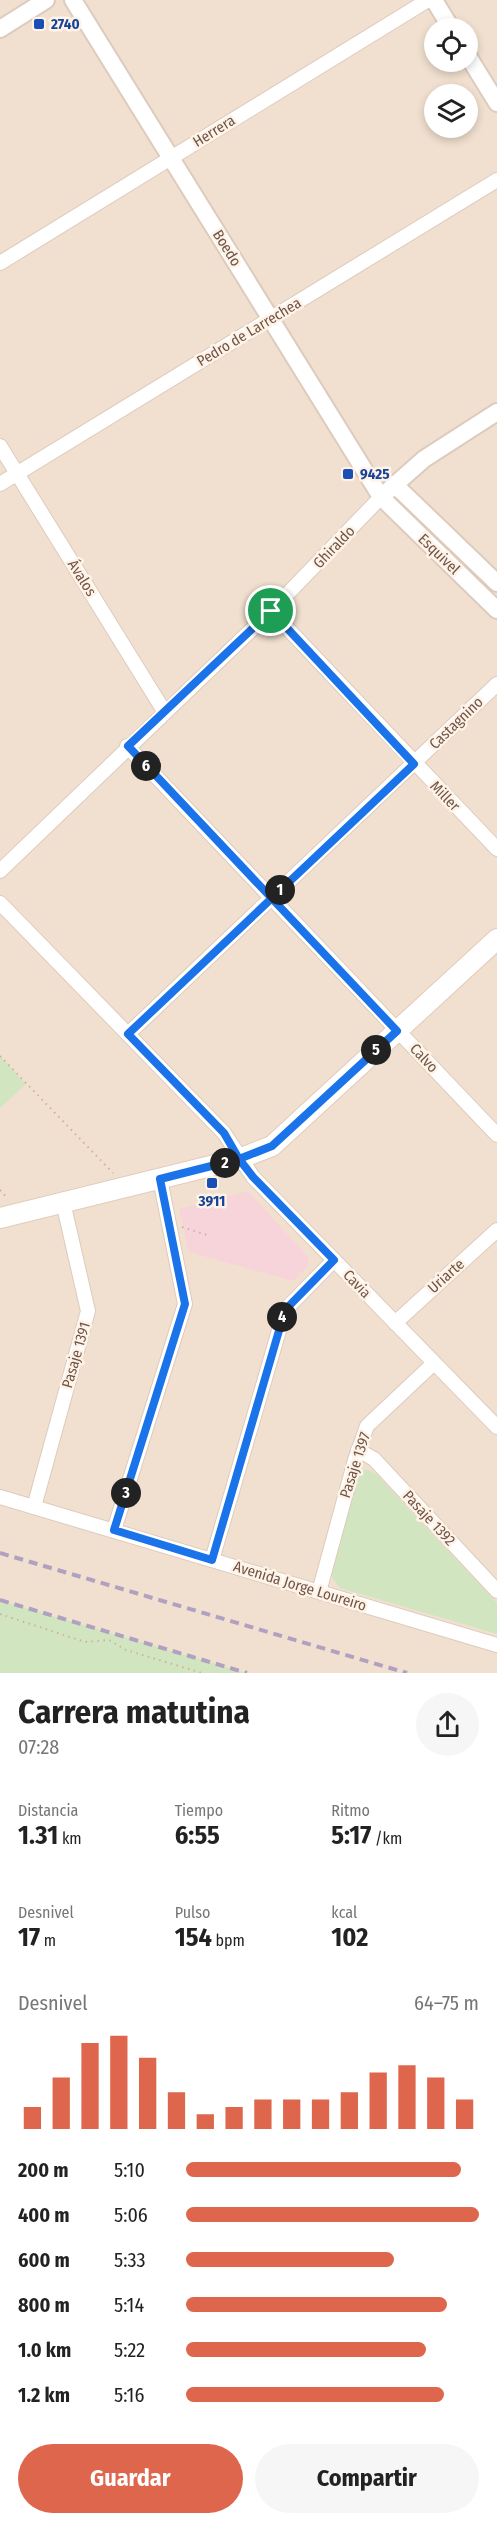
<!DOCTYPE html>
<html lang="es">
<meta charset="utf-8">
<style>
:root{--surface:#fff;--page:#f6f6f6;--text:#222;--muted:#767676;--accent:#dd664d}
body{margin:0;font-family:"Fira Sans Condensed",sans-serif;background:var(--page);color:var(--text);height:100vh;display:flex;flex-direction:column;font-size:22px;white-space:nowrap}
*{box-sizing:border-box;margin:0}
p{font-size:20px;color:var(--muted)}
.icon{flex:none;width:33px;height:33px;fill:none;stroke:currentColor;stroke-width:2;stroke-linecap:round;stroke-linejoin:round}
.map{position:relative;height:1673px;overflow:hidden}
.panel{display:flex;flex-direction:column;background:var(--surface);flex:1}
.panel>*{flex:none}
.buttons{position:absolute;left:424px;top:18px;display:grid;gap:12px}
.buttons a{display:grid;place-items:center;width:54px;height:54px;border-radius:50%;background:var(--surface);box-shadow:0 3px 9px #0003;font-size:30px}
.pin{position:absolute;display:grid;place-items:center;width:51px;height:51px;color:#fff;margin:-26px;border:3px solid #fff;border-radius:50%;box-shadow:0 2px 6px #0007}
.km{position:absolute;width:30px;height:30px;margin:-15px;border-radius:50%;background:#222;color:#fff;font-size:16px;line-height:30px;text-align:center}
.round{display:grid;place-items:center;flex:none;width:63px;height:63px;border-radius:32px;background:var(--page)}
.summary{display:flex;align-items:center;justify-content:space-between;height:102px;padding:0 18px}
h1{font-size:33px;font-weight:700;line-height:45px}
.figures{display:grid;grid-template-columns:repeat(3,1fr);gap:9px;height:102px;padding:6px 18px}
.figures div{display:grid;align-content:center}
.figures b{font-size:26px;font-weight:700}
.figures small{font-size:16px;font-weight:400}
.figures p{font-size:16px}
.chart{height:168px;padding:12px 18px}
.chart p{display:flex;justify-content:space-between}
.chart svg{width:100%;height:108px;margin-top:6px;stroke:var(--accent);stroke-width:6}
.cta{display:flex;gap:12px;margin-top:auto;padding:12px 18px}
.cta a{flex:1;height:69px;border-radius:36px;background:var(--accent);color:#fff;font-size:24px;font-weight:700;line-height:69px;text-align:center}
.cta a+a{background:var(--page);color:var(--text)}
ul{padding:0 18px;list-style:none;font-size:20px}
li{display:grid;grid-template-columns:96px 72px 1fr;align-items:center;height:45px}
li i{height:15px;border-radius:8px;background:var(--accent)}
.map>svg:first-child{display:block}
.residential{fill:#f1e0cf;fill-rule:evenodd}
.medical{fill:#f7d4da}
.green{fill:#d1e6c0}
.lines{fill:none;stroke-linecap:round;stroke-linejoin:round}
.minor-casing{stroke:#ddcbbd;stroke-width:16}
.tertiary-casing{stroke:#ddcbbd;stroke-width:20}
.secondary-casing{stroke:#e2ccbb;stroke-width:22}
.path{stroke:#d2b09e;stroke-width:2;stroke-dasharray:1.5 4.5;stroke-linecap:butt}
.minor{stroke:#fff;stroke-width:14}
.tertiary{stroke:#fff;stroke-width:16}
.secondary{stroke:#fff;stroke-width:20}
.rail{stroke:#b1a1c1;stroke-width:4;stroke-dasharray:9 6;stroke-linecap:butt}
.route-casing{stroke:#fff;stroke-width:12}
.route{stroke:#1a73e8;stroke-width:8}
.transit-dot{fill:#1a4fb4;stroke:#fef3e6;stroke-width:2}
.labels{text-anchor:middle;stroke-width:5;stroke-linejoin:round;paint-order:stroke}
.transit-label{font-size:15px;font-weight:bold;fill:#164399;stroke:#fef3e6;text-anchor:start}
.street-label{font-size:15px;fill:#6f5549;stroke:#fef3e6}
</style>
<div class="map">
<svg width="497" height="1673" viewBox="0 0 497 1673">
<rect width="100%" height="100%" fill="#faefe0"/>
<path class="residential" d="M0 0H497V1673H247L0 1600ZM435 28H468V62H435ZM435 94H468V128H435Z"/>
<path class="medical" d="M248 1191 308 1257V1266L293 1281 189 1252 179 1209Z"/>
<g class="green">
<path d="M0 1056 26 1084 0 1108Z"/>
<path d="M366 1469 376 1474 497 1603V1634L340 1588 333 1579 329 1567 357 1475Z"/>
<path d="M0 1600 247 1673H0Z"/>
</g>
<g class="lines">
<g class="minor-casing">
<g id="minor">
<path d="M0 263 428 0"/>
<path d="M0 446 164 711"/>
<path d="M0 484 497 180"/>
<path d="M271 611 497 849"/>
<path d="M127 746 497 1135"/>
<path d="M0 871 271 611 381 497"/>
<path d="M0 903 224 1133 253 1177 497 1427"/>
<path d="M128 1034 497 684"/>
<path d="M395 1323 497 1230"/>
<path d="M358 1450 374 1459 497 1591"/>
<path d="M0 1497 497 1645"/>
<path d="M34 1507 88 1311 63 1202"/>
<path d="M114 1530 185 1304 160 1179"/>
<path d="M212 1560 285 1310 334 1260"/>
<path d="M319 1592 355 1460 367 1426 434 1363"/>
</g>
</g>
<g class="tertiary-casing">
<g id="tertiary">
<path d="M73 0 381 497 497 610"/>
<path d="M434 0 451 28"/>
<path d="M0 29 46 0"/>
<path d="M468 56 497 103"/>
<path d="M394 484 497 583"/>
<path d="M381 497 424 459 497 412"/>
</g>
</g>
<g class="secondary-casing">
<path id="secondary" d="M0 1218 239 1159 272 1146 497 939"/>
</g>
<g class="path">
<path d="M0 1056 113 1173"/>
<path d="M0 1190 8 1199"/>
<path d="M182 1227 207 1235"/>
<path d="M0 1614 85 1642 109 1640 126 1650 202 1673"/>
</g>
<use href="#minor" class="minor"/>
<use href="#tertiary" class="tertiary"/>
<use href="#secondary" class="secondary"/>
<g class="rail">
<path d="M0 1553 407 1673"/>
<path d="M0 1600 247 1673"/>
</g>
</g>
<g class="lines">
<g class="route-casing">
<path id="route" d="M271 611 414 764C318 854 223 944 128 1034L224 1133 239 1159 160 1179 185 1304 114 1530 212 1560 285 1310 334 1260 253 1177 239 1159 272 1146 397 1031 128 746 271 611"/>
</g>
<use href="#route" class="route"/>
</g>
<g class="transit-dot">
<rect x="33" y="18" width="12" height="12" rx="3"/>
<rect x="342" y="468" width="12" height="12" rx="3"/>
<rect x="206" y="1177" width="12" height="12" rx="3"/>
</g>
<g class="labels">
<g class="transit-label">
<text x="51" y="29">2740</text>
<text x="360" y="479">9425</text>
<text x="212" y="1206" text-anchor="middle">3911</text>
</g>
<g class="street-label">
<text transform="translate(214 131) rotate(-32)" y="5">Herrera</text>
<text transform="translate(227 248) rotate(58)" y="5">Boedo</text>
<text transform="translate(249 332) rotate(-31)" y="5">Pedro de Larrechea</text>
<text transform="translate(334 547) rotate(-46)" y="5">Ghiraldo</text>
<text transform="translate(439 554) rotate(44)" y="5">Esquivel</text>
<text transform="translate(82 578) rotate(58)" y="5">Ávalos</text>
<text transform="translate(456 723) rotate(-44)" y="5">Castagnino</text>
<text transform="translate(445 796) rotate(46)" y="5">Miller</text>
<text transform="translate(424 1058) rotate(46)" y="5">Calvo</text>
<text transform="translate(446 1276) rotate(-42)" y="5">Uriarte</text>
<text transform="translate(357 1284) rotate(46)" y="5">Cavia</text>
<text transform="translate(76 1355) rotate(-74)" y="5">Pasaje 1391</text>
<text transform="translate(355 1465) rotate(-72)" y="5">Pasaje 1397</text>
<text transform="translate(429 1518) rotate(47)" y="5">Pasaje 1392</text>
<text transform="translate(300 1586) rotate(17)" y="5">Avenida Jorge Loureiro</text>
</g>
</g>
</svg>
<div class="buttons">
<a><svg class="icon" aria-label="locate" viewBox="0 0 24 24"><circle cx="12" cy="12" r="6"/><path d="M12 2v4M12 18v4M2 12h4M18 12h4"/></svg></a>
<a><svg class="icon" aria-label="layers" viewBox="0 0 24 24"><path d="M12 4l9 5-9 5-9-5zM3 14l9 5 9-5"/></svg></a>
</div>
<div class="pin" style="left:271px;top:611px;background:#1e9e55"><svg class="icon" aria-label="arrive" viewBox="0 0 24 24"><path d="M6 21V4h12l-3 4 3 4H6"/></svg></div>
<b class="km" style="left:280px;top:890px">1</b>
<b class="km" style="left:225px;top:1163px">2</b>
<b class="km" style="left:126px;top:1493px">3</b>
<b class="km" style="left:282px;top:1317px">4</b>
<b class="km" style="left:376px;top:1050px">5</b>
<b class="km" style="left:146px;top:766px">6</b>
</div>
<section class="panel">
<div class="summary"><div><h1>Carrera matutina</h1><p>07:28</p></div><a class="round"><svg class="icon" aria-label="share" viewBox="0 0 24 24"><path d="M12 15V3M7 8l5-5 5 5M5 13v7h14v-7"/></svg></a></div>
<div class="figures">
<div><p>Distancia</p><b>1.31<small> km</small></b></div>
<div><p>Tiempo</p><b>6:55</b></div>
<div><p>Ritmo</p><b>5:17<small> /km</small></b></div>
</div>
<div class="figures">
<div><p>Desnivel</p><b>17<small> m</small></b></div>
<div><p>Pulso</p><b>154<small> bpm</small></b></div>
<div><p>kcal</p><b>102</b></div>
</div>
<div class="chart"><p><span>Desnivel</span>64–75 m</p>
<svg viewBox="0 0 160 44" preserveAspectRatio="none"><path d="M5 44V35M15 44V23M25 44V9M35 44V6M45 44V15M55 44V29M65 44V38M75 44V35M85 44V32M95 44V32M105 44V32M115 44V29M125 44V21M135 44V18M145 44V23M155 44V32"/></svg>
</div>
<ul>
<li><b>200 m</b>5:10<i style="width:94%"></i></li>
<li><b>400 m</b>5:06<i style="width:100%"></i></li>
<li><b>600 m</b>5:33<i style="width:71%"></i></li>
<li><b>800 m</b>5:14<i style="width:89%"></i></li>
<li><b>1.0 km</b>5:22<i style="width:82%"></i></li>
<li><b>1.2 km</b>5:16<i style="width:88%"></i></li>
</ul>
<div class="cta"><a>Guardar</a><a>Compartir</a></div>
</section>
